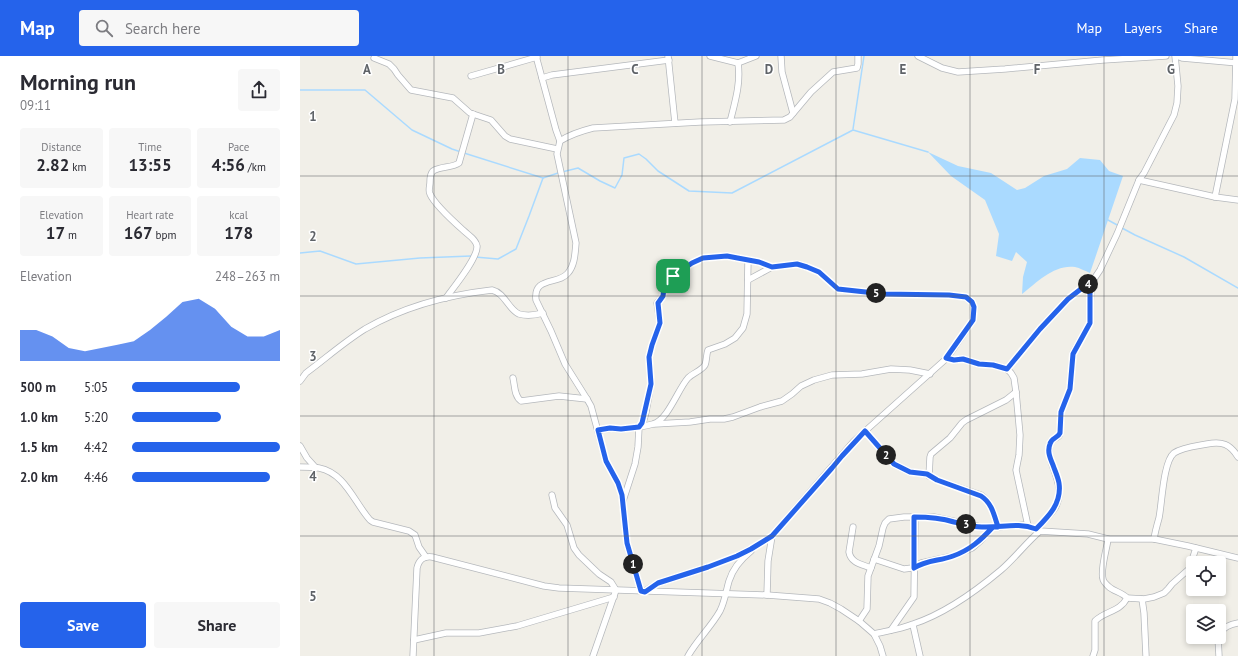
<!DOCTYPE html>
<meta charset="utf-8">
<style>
:root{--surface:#fff;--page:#f7f7f7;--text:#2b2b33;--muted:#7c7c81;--accent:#2563eb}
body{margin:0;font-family:"PT Sans",sans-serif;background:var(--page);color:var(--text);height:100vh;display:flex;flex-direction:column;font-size:15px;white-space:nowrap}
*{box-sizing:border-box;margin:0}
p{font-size:13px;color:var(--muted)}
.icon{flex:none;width:22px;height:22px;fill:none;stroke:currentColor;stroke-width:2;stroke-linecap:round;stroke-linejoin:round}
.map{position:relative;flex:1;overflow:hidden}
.details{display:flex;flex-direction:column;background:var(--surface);width:300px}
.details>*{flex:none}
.buttons{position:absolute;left:886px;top:500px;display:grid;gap:8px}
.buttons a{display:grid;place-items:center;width:40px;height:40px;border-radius:4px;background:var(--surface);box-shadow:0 2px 6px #0003;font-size:20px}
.pin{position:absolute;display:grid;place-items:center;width:34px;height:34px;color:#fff;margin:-17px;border-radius:8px;box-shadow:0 2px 6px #0006}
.km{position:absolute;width:20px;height:20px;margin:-10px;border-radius:50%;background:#222;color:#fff;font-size:11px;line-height:20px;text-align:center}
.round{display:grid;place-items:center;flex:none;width:42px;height:42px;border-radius:4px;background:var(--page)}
.overview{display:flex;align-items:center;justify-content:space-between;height:68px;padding:0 20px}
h1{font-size:22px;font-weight:700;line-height:30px}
.stats{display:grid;grid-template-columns:repeat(3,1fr);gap:6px;height:68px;padding:4px 20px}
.stats div{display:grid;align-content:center;border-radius:4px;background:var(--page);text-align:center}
.stats b{font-size:17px;font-weight:700}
.stats small{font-size:11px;font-weight:400}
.stats p{font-size:11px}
.chart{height:112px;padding:8px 20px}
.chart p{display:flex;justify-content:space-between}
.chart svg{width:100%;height:72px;margin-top:4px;fill:var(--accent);opacity:.7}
.primary-button{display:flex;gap:8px;margin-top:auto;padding:8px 20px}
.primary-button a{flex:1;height:46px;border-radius:4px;background:var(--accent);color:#fff;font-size:16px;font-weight:700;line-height:46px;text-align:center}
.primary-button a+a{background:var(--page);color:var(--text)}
ul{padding:0 20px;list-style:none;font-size:13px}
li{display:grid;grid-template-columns:64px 48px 1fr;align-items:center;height:30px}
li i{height:10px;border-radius:5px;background:var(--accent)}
header{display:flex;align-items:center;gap:24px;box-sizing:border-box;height:56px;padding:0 20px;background:var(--accent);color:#fff}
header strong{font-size:19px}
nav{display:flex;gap:22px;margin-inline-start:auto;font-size:14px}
.search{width:280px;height:36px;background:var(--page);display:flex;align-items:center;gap:10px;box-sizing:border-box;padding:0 14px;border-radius:4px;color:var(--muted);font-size:15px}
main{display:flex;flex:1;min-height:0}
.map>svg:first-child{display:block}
.water{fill:#aadaff}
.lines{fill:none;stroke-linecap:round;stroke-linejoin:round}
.stream{stroke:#aadaff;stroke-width:1.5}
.minor-casing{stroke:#b5b8bc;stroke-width:7}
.minor{stroke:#fff;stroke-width:5.5}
.route-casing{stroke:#fff;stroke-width:8}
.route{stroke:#2563eb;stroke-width:5}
.grid{fill:none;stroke:#5f6368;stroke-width:1;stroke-opacity:0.55}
.grid-label{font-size:13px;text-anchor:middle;font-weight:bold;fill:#5f6368;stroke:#fff;stroke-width:3;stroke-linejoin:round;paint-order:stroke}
</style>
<header>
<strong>Map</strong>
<div class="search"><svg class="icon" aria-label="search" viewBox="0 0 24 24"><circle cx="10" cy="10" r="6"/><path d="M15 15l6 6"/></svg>Search here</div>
<nav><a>Map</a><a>Layers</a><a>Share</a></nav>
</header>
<main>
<section class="details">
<div class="overview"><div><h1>Morning run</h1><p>09:11</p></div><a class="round"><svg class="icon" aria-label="share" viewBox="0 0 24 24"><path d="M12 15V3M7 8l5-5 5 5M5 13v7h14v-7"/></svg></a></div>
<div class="stats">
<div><p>Distance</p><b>2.82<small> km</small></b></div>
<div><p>Time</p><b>13:55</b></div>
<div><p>Pace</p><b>4:56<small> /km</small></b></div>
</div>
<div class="stats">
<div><p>Elevation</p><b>17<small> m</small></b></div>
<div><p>Heart rate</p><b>167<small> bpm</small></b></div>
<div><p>kcal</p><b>178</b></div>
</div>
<div class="chart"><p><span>Elevation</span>248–263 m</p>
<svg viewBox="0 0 160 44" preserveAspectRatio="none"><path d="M0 44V25L10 25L20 29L30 36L40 38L50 36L60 34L70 32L80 25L90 17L100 8L110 6L120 12L130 23L140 29L150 29L160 25V44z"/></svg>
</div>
<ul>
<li><b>500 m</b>5:05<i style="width:73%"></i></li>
<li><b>1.0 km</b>5:20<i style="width:60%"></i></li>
<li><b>1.5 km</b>4:42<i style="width:100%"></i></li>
<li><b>2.0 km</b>4:46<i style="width:93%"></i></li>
</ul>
<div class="primary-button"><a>Save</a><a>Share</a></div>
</section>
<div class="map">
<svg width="938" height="600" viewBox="0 0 938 600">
<rect width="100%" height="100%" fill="#f1efe8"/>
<path class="water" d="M628 96 658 110 691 117 717 134 725 132 744 120 767 113 780 102 800 104 809 115 823 120 790 217C785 215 780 212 775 211 755 208 737 226 722 238L723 221 727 206 716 196 712 205 696 200 699 178 685 144 651 120Z"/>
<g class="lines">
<g class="stream">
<path d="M0 34H65L112 74 152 93 161 96"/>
<path d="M553 73 564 0"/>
<path d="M164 97 243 122"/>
<path d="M262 116 278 112 300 125 315 132 322 119 324 102 339 98 346 103 358 115 389 135 432 137 553 74 628 96"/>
<path d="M808 164 819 170"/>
<path d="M822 172 835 179 884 201 938 232"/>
<path d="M0 197 20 195 56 208 120 202 171 200"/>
<path d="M175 201 198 203 216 193 229 160 243 122 258 117"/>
</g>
<g class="minor-casing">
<g id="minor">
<path d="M236 0 256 74 260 85C271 78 281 75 293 72L400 66 484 64 490 61 511 36 533 16 557 12 558 8V0"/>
<path d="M368 0 375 67"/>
<path d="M410 0 438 7"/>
<path d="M481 0 482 16 493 57"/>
<path d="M618 0 642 12 658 16 705 13 803 4 866 0"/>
<path d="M877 0 882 2 938 7"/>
<path d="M74 2 89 8 94 13 98 19 111 34 153 42 170 57 191 64 205 80 210 83 257 93"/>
<path d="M171 20 237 1"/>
<path d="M242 22 252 19 369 4"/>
<path d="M430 66C435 46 441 27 438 7L456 0"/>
<path d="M260 85 257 98 276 187C275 197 275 209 268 217 259 229 233 220 236 244L251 275 265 308 287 343 291 350 306 405 318 427 322 439 327 487 341 535"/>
<path d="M839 124 844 117 874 59 877 47 878 30 875 0"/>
<path d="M915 141 935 43 936 0"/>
<path d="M448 224 472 211"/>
<path d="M146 242C153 232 178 202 177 190 176 183 168 179 163 174 154 166 135 149 130 138 128 135 130 130 130 126 130 122 130 118 133 115 141 110 152 112 159 107L173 58"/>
<path d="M707 313 711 317 714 322 716 336 720 379 719 399 716 414 728 470"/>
<path d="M213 322C215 330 214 340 221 345L259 340 287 343"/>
<path d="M0 325 6 317C25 303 44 286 65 273 103 251 148 239 192 234 205 237 208 253 219 258 226 260 236 259 243 257"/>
<path d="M355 368 390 366 410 363H424L433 361 460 351 482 345 492 338 501 330 514 324 532 319 562 318 591 313 610 314 630 318"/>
<path d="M298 375C307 371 313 373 322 373 332 372 343 371 353 368 368 364 378 333 388 322 393 317 401 315 405 309 407 304 406 299 408 294L425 288 435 282 443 272 447 258 448 204"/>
<path d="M565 375 594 408 610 416 627 418 637 424 681 439C692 447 694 459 698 471"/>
<path d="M0 390 7 402 16 412"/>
<path d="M0 411C6 411 13 411 19 412 45 417 54 446 70 464L73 466 109 475 115 479 119 491 126 501"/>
<path d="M629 420 630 401 631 398 650 382 662 367 666 364 706 344 716 336"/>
<path d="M252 439 255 452 267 469 274 492 279 499 299 518 311 526 316 534 293 600"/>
<path d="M323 445 335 408 338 391 339 371 343 367 346 356 351 328 349 301 352 289 360 267 357 247 363 240 364 232 367 226 373 220 392 207 403 202 427 200 459 206 472 211 497 208 507 211 519 216 538 233 584 238 649 239 666 241 672 246 674 251 673 264 647 302"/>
<path d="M553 471 549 496C551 507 561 508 571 512"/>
<path d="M736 473C743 466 750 460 755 452 769 426 742 405 751 385L759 380 760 377 761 356 770 333 773 297 790 267 791 226"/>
<path d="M854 483C855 476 857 469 859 462 862 448 863 406 874 397 883 391 897 390 907 388 922 385 930 388 938 401"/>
<path d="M574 503 604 513 612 512 621 507 653 500 672 492 680 485 693 471"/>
<path d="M345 535 358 527 408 511 437 500 451 493 472 480 554 385 647 302 654 304 663 303 679 308 693 309 707 313 740 273 768 243 794 223 800 214 817 178 839 124 915 141 938 144"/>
<path d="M467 539 468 505 472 480"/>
<path d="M827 542 844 543 854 541 864 537 868 533 872 528 889 513 896 492"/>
<path d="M842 543 844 557 846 600"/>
<path d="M559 565 567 553 568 520 579 490 583 472 585 467 589 463 604 461H634L681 471H698L722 469 728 470 739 475"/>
<path d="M613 569 620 600"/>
<path d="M591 574 614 541 615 461"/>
<path d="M574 578C587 575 601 573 613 568 644 558 676 535 701 514 715 502 726 487 740 475L788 478 808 483H854L888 490 938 502"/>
<path d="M919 578C924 571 930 568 938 567"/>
<path d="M918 581 919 600"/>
<path d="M114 584 146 577H179L217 570 314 541"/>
<path d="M113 600 117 512C119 504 123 500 132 501L244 530 259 532 467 539 519 543 530 547 541 553 559 565 574 578 580 590 583 600"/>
<path d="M388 600C397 584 411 571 420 555 425 545 426 535 429 525 433 512 441 503 451 495"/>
<path d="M793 600 795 594V565C805 555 820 556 827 542 822 536 814 536 808 530 807 529 803 525 803 523 800 514 807 492 808 483"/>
</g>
</g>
<use href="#minor" class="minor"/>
</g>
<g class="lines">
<g class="route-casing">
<path id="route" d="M373 220 367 226 364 232 363 240 358 247 360 267 352 289 349 301 351 328 342 367 339 371 321 373 310 372 298 374 306 405 318 427 322 439 327 487 341 535 345 536 358 527 408 511 437 500 451 493 472 480 532 412 542 400 565 375 594 408 610 416 627 418 637 424 681 440C692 447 694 459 698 471H693C681 484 670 494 653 500 640 505 626 504 614 512V461C628 461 641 462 654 466 663 468 672 471 682 471 702 472 717 466 736 473 749 460 762 447 759 427 758 421 755 415 753 409 750 402 747 395 750 388 751 382 758 382 760 377L761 356 770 333 773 298 790 267V226L768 243 740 273 707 313 693 309 679 308 663 303 654 304 646 302 673 264 674 251 672 246 666 241 649 239 584 238 538 233 519 216 507 211 497 208 472 211 459 206 427 200 403 202 392 207 373 220"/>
</g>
<use href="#route" class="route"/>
</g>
<path class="grid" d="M134 0V600M268 0V600M402 0V600M536 0V600M670 0V600M804 0V600M0 120H938M0 240H938M0 360H938M0 480H938"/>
<g class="grid-label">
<text x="67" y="18">A</text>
<text x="201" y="18">B</text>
<text x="335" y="18">C</text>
<text x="469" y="18">D</text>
<text x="603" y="18">E</text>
<text x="737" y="18">F</text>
<text x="871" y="18">G</text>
<text x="13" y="65">1</text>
<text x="13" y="185">2</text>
<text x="13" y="305">3</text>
<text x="13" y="425">4</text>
<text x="13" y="545">5</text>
</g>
</svg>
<div class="buttons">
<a><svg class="icon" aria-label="locate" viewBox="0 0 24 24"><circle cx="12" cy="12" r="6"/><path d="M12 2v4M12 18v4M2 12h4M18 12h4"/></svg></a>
<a><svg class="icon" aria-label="layers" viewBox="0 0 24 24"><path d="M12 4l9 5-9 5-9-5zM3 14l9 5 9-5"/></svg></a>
</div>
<div class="pin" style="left:373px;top:220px;background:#1e9e55"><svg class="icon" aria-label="arrive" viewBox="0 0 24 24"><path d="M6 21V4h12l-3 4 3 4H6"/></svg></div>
<b class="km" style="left:333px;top:508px">1</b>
<b class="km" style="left:586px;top:399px">2</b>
<b class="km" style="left:666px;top:468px">3</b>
<b class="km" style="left:788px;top:228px">4</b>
<b class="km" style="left:576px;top:237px">5</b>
</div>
</main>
